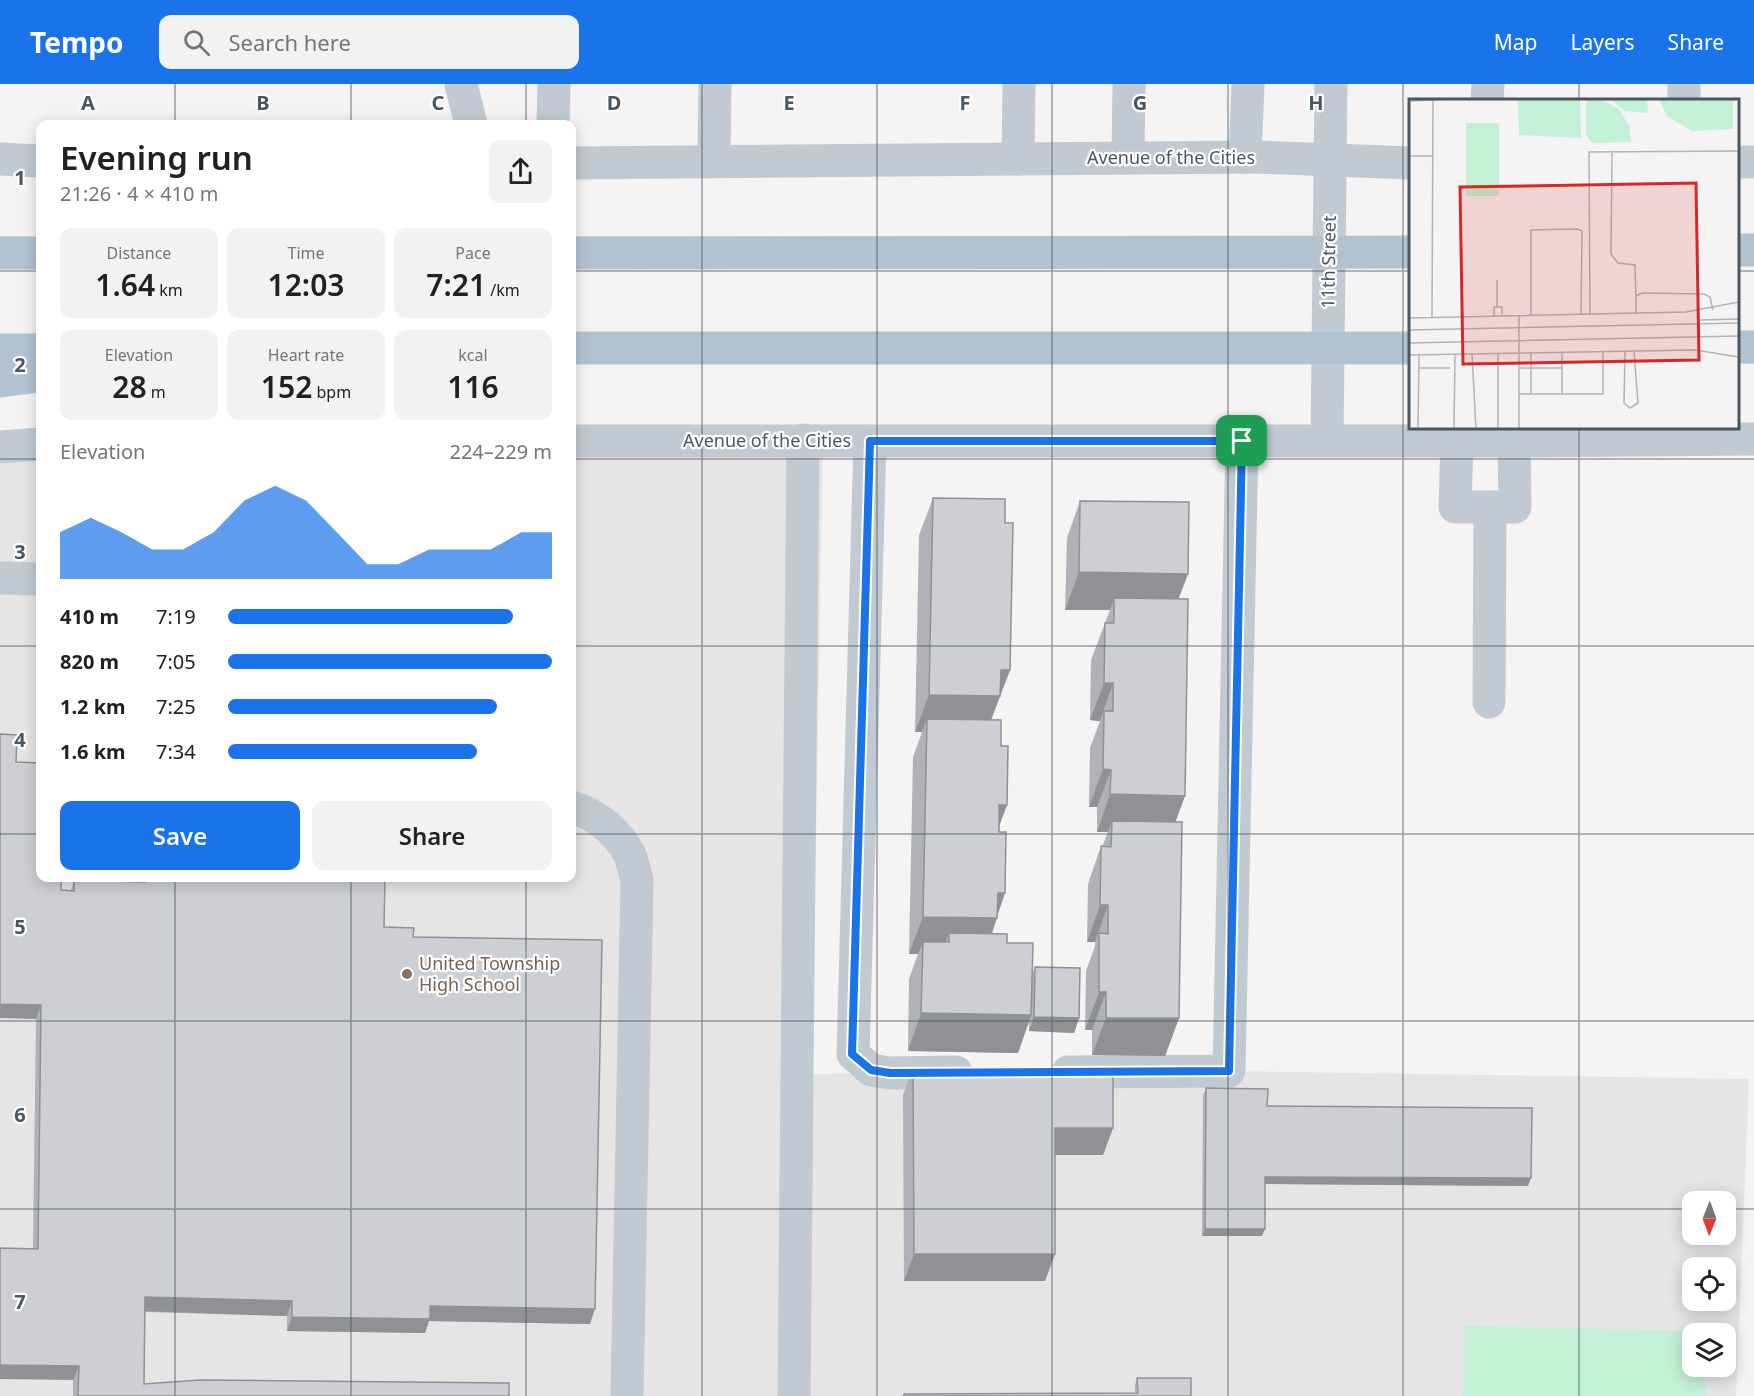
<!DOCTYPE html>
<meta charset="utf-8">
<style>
:root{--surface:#fff;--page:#f2f2f2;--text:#202124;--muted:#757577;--accent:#1a73e8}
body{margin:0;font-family:"Noto Sans",sans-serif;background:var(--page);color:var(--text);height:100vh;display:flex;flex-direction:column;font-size:22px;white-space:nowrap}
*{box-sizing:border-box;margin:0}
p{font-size:20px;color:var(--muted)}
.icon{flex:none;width:33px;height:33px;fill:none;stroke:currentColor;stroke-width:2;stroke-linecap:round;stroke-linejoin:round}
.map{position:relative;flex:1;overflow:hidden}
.details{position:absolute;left:36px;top:36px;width:540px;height:762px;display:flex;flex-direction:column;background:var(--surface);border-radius:12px;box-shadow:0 3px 15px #0003}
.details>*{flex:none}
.needle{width:39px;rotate:181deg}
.fabs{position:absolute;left:1682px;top:1107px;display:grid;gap:12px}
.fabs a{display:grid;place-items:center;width:54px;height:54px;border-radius:12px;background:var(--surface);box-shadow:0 3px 15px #0003;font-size:30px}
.pin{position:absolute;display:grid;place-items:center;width:51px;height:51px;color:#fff;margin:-26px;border-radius:12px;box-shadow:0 3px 9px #0006}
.round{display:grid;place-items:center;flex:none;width:63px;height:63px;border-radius:12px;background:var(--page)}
.head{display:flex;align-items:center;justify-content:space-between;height:102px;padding:0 24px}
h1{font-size:33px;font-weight:600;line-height:45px}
.stats{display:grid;grid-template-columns:repeat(3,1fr);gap:9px;height:102px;padding:6px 24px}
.stats div{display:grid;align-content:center;border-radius:12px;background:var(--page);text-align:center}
.stats b{font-size:30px;font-weight:600}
.stats small{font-size:16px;font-weight:400}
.stats p{font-size:16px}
.chart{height:168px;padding:12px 24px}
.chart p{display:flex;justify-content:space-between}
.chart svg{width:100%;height:108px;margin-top:6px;fill:var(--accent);opacity:.7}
.button{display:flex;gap:12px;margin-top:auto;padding:12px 24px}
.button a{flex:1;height:69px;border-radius:12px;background:var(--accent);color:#fff;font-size:24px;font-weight:600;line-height:69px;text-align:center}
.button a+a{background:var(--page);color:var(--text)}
ul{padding:0 24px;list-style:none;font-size:20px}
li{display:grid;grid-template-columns:96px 72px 1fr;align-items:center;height:45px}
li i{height:15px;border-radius:8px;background:var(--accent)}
header{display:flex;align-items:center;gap:36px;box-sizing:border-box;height:84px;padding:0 30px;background:var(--accent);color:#fff}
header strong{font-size:28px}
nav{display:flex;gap:33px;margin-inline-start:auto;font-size:21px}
.search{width:420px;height:54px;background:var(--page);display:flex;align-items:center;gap:15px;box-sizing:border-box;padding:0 21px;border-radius:12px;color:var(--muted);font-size:22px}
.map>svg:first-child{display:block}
.education{fill:#e6e4e5;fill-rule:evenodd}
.green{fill:#c3f1d5}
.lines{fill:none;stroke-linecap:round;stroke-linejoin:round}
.minor{stroke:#c1cad2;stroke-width:33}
.major{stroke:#b3c2d1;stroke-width:33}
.wall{fill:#b0b2b7}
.shaded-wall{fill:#909195}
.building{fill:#cdcfd5;stroke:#909195;stroke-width:1.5}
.route-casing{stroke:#fff;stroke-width:12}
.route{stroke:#1a73e8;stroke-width:8}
.grid{fill:none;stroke:#4a5661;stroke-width:1.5;stroke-opacity:0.55}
.education-dot{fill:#8d6e63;stroke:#fff;stroke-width:2}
.labels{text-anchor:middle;stroke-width:4.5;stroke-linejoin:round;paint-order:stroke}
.street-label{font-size:18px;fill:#4a5661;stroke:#fff}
.education-label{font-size:18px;fill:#785e54;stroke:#fff;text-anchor:start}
.inset-road{fill:none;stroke:#b1b4b9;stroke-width:1.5}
.view{fill:#d62828;fill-opacity:0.15;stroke:#d62828;stroke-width:3}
.inset-edge{fill:none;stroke:#4a5661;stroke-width:3}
.grid-label{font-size:20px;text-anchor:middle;font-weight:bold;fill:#4a5661;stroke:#fff;stroke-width:4.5;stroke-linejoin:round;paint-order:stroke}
</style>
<header>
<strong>Tempo</strong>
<div class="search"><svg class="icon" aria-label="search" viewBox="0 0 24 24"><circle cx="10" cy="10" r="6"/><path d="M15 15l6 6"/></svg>Search here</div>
<nav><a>Map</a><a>Layers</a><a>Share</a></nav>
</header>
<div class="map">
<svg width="1754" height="1312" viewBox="0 0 1754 1312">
<rect width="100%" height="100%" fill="#f5f3f3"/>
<path class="education" d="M572 357H823L812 990 1229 987 1749 995 1736 1312H0V363L40 360V794H572ZM1692 1118H1725V1150H1692ZM1692 1184H1725V1216H1692ZM1692 1250H1725V1282H1692Z"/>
<path class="green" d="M1465 1242 1706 1247V1249L1692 1250V1282L1705 1283V1312H1463Z"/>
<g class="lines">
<g class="minor">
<path d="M461 0 471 40"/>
<path d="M1684 0V16"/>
<path d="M1487 16 1488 0"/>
<path d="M553 40 554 0"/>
<path d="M1245 73 1248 0"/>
<path d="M1128 74 1129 0"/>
<path d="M0 75 40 77"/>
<path d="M1018 75 1019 0"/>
<path d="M714 77 715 0"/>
<path d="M1738 78H1754"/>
<path d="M572 79 1256 73 1410 79"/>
<path d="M1327 356 1331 0"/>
<path d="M572 357H1514L1754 355"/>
<path d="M870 357 853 970 871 986 890 989 956 988"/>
<path d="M1457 357 1455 423H1515L1514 357"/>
<path d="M0 363 40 360"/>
<path d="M0 494 40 495"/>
<path d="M1489 618 1490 423"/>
<path d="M572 723C595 730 616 746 629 769 633 777 634 787 637 796L627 1312"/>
<path d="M1068 988 1229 987 1242 357"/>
<path d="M794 1312 803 356"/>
</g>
<g class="major">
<path d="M1738 166H1754"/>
<path d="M0 169H40"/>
<path d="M572 169 1410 168"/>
<path d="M1738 263H1754"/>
<path d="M572 264H1410"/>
<path d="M0 266H40"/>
<path d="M0 297 40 292"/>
</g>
</g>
<g class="wall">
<path d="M933 414 1005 439 1010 586 991 636 999 744 997 834 992 850 1007 859 1032 890 1035 883 1079 934 1074 949 1029 947V938L1018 969 908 967 909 895 918 870H909L913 673 922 648H915L919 451Z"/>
<path d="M1080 417 1178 515 1176 738 1179 934 1165 972 1092 971V946H1085L1086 887 1095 862V858H1087L1088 800 1101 762 1102 763 1108 748H1097V723H1089L1090 664 1100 637 1090 636 1091 576 1110 526H1065L1067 454Z"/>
<path d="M16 678 61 806H71L74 796 142 798 143 794H385L384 843 413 853 590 1240 429 1237 425 1249 287 1247V1232L145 1228 144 1300 509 1312H73V1296L33 1164 36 935Z"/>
<path d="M913 984 1113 1044 1103 1071H1055V1170L1045 1197H904L903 1011Z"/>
<path d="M1206 1004 1267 1022 1528 1102 1265 1100 1262 1152H1202L1203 1011Z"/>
<path d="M1137 1294 1191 1312H903L904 1310 1135 1309V1301Z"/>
</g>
<g class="shaded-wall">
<path d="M1079 488 1188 490 1174 527 1114 514 1110 526H1065Z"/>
<path d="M1001 586H1010L986 649 927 635 922 648H915L929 611Z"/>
<path d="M1104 599H1113L1100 637 1090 636Z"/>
<path d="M1103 685 1111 686 1097 723H1089Z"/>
<path d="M1110 710 1185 712 1171 750 1112 737 1108 748H1097Z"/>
<path d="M999 721H1007L993 759Z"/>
<path d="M998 809H1005L984 872 949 858V849L941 871 923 858 918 870H909L923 833Z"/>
<path d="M1100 821H1108L1095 858H1087Z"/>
<path d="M1099 908H1106L1092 946H1085Z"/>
<path d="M0 920 41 921 36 935 0 934Z"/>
<path d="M921 929 1031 931 1018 969 908 967Z"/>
<path d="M1034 933 1079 934 1074 949 1029 947Z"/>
<path d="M1106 934H1179L1165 972 1092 971Z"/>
<path d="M1055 1044H1113L1103 1071H1045Z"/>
<path d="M1265 1093 1531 1094 1528 1102 1263 1100Z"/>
<path d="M1205 1145H1265L1262 1152H1202Z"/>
<path d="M914 1170H1055L1045 1197H904Z"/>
<path d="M145 1213 292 1217 287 1232 140 1227Z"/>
<path d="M430 1222 595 1225 590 1240 429 1237 425 1249 287 1247 292 1233Z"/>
<path d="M0 1281 79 1282 73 1296 0 1295Z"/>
</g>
<g class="building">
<path d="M933 414 1005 415V439H1013L1010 586H1001L1000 612 929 611Z"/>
<path d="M1080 417 1189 418 1188 490 1079 488Z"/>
<path d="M1114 514 1188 515 1185 712 1110 710 1111 686 1103 685 1104 627H1113V599H1104L1105 539H1114Z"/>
<path d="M927 635 1001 636V662H1008L1007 721H999V748H1006L1005 809H998L997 834 923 833Z"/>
<path d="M0 650 17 651 16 678 40 679V794H61V806L74 807V796L145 798 146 794H385L384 843 414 844 413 853 602 856 595 1225 430 1222V1235L292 1233V1217L145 1213 144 1300 200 1296 509 1299V1312H78L79 1282 0 1281V1164L38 1165 41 921 0 920Z"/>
<path d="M1112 737 1182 738 1179 934H1106V908H1099V849L1108 850V821H1100L1101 762 1111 763Z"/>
<path d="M949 849 1007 850V859H1033L1031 931 921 929 923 858H949Z"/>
<path d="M1035 883 1080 884 1079 934 1034 933Z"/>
<path d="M1113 983V1044H1055V1170H914L913 984Z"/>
<path d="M1206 1004 1268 1005 1267 1022 1532 1024 1531 1094 1265 1093V1145H1205Z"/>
<path d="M1137 1294H1191V1312H904V1310L1138 1309Z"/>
</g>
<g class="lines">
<g class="route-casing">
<path id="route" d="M870 357H1242L1229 987 890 989 871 986 852 970Z"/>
</g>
<use href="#route" class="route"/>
</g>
<path class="grid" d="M175 0V40M351 0V40M526 0V40M702 0V1312M877 0V1312M1052 0V1312M1228 0V1312M1403 0V1312M1579 0V16M0 187H40M572 187H1410M1738 187H1754M1579 344V1312M0 375H40M572 375H1754M0 562H40M572 562H1754M0 750H40M572 750H1754M175 794V1312M351 794V1312M526 794V1312M0 937H1754M0 1125H1692M1725 1125H1754"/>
<circle class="education-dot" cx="407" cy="890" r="6"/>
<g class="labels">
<g class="street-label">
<text x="1171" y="80">Avenue of the Cities</text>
<text transform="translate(1329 178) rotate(-89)" y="6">11th Street</text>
<text x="767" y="363">Avenue of the Cities</text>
</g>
<g class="education-label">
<text x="419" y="886">United Township<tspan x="419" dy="21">High School</tspan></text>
</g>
</g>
<g transform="translate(1409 15)">
<rect width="330" height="330" fill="#f5f3f3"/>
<path d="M109 0H171L172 39 110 36ZM180 0 193 1 210 10 220 27 222 43 183 44 177 36V5ZM201 0H238L239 14 216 12ZM250 0H324V30L283 32 258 17ZM57 24H90V97H57Z" fill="#c3f1d5"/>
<path class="inset-road" d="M0 2 44 0M203 53 202 155 209 164 226 166 227 200M0 57H23M88 181V208M227 214V197L233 194 295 195 301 198 304 211M181 215 180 53 330 52M122 216V131L168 130 173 132 172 215M85 217V208H93V216M23 218 24 2M0 219 277 213 330 203M288 221 330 220M0 231 330 224M0 244 330 237M216 252 215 304 221 309 229 304 225 252M153 254V295M63 255 67 330M0 256 286 251 330 258M10 269H41M111 269H153M110 295H194V252M122 295V254M9 330 10 256M45 330 46 255M89 330V254M110 330V216"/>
<path class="view" d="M287 84 290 261 54 265 51 88Z"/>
<rect width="330" height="330" class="inset-edge"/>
</g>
<g class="grid-label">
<text x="88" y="26">A</text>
<text x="263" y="26">B</text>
<text x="438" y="26">C</text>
<text x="614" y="26">D</text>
<text x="789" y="26">E</text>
<text x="965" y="26">F</text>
<text x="1140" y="26">G</text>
<text x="1316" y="26">H</text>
<text x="20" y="101">1</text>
<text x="20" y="288">2</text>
<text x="20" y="475">3</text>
<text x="20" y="663">4</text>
<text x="20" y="850">5</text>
<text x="20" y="1038">6</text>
<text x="20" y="1225">7</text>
</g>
</svg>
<div class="fabs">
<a><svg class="needle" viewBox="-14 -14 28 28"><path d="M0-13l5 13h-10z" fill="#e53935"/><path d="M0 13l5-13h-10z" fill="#757577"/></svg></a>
<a><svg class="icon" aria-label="locate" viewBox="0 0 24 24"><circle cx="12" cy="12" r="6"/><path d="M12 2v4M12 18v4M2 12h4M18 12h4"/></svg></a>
<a><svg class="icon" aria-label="layers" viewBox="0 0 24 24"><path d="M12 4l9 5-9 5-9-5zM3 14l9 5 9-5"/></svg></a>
</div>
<div class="pin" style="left:1242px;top:357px;background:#1e9e55"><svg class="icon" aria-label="arrive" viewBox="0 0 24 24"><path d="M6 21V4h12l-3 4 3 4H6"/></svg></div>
<section class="details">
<div class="head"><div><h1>Evening run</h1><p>21:26 · 4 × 410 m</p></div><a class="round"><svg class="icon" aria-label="share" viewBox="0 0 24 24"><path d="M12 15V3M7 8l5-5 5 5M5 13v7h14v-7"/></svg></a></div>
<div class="stats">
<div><p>Distance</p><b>1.64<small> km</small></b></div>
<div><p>Time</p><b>12:03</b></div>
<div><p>Pace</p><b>7:21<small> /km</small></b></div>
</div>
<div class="stats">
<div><p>Elevation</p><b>28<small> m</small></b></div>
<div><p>Heart rate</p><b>152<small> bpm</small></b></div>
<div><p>kcal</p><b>116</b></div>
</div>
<div class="chart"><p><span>Elevation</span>224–229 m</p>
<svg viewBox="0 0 160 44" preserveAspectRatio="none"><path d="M0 44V25L10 19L20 25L30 32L40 32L50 25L60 12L70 6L80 12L90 25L100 38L110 38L120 32L130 32L140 32L150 25L160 25V44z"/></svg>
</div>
<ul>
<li><b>410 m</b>7:19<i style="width:88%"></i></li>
<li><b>820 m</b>7:05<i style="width:100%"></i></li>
<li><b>1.2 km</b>7:25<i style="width:83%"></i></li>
<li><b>1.6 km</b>7:34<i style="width:77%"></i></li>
</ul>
<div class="button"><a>Save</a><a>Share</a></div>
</section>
</div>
